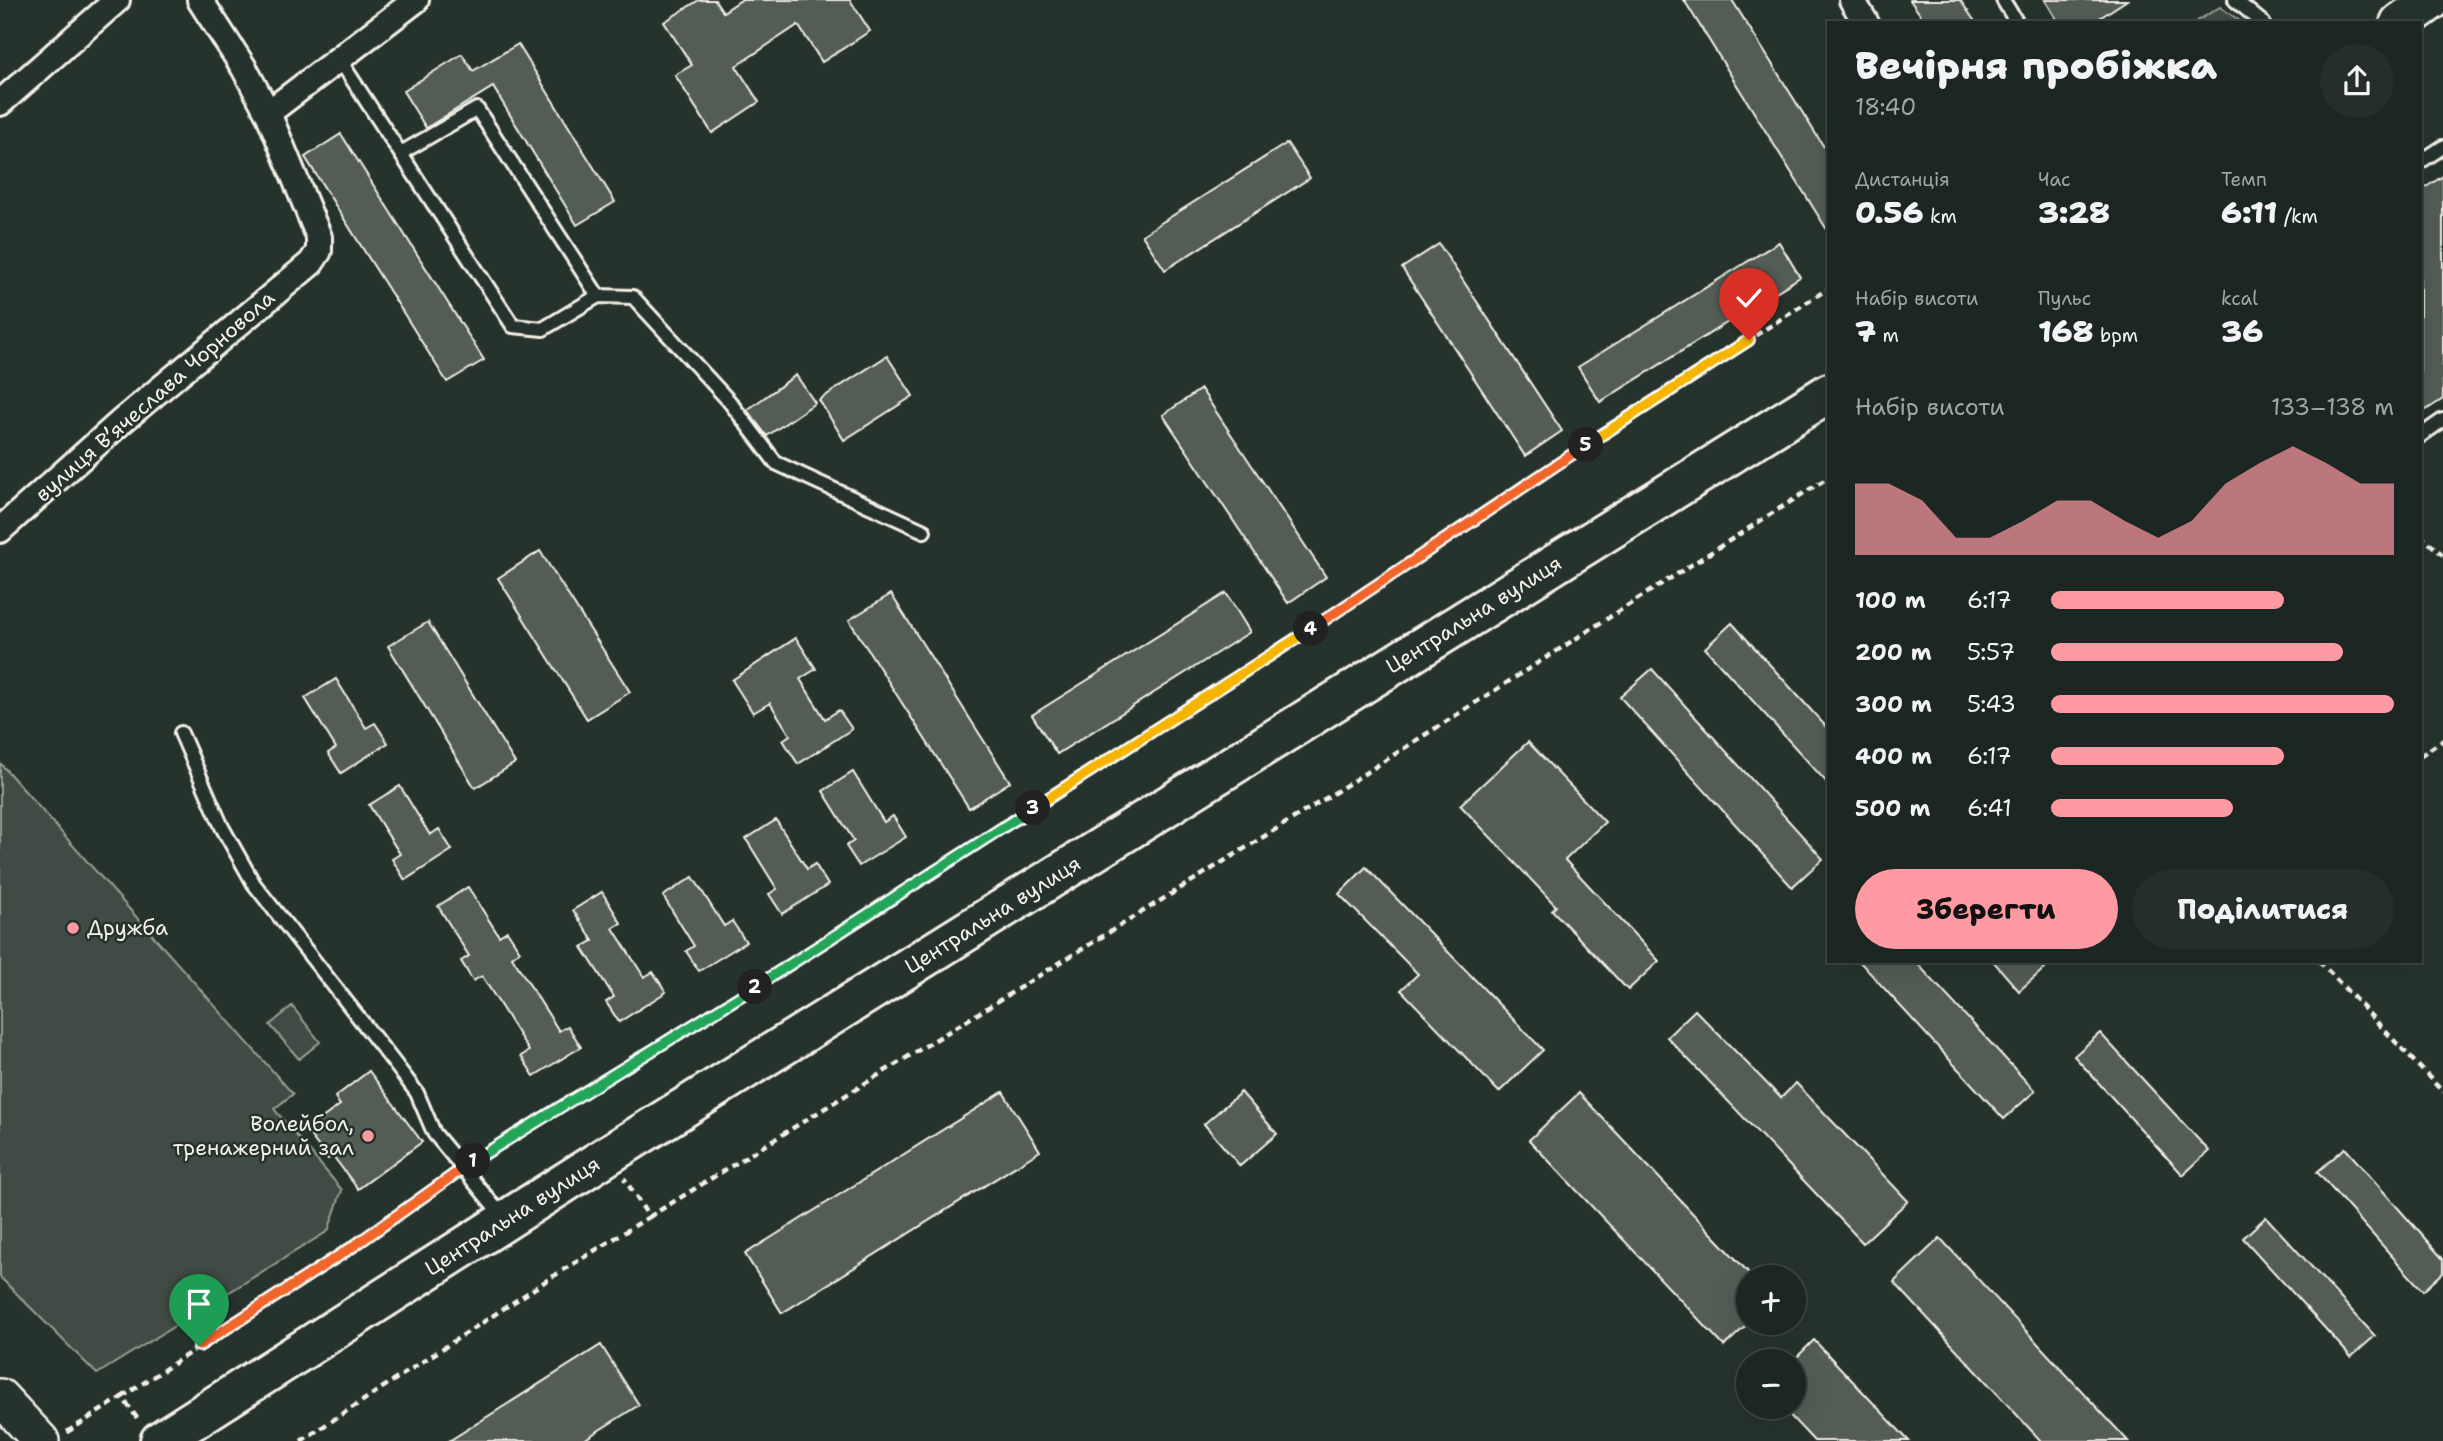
<!DOCTYPE html>
<html lang="uk">
<meta charset="utf-8">
<style>
:root{--surface:#1c2622;--page:#252e2a;--text:#f1f3f6;--muted:#a0a5a5;--line:#3a4340;--accent:#ff9aa2}
body{margin:0;font-family:"Shantell Sans",sans-serif;background:var(--page);color:var(--text);height:100vh;display:flex;flex-direction:column;font-size:26px;white-space:nowrap}
*{box-sizing:border-box;margin:0}
p{font-size:23px;color:var(--muted)}
.icon{flex:none;width:38px;height:38px;fill:none;stroke:currentColor;stroke-width:2;stroke-linecap:round;stroke-linejoin:round}
.map{position:relative;flex:1;overflow:hidden}
.panel{position:absolute;left:1827px;top:21px;width:595px;height:942px;display:flex;flex-direction:column;background:var(--surface);border-radius:0px;box-shadow:0 7px 28px #0002,0 0 0 2px var(--line)}
.panel>*{flex:none}
.buttons{position:absolute;left:1736px;top:1265px;display:grid;gap:14px}
.buttons a{display:grid;place-items:center;width:70px;height:70px;border-radius:50%;background:var(--surface);box-shadow:0 7px 28px #0002,0 0 0 2px var(--line);font-size:35px}
.pin{position:absolute;display:grid;place-items:center;width:60px;height:60px;color:#fff;margin:-72px -30px;border-radius:50% 50% 50% 0;rotate:-45deg;box-shadow:0 0 7px #0007}
.pin .icon{rotate:45deg}
.km{position:absolute;width:35px;height:35px;margin:-18px;border-radius:50%;background:#222;color:#fff;font-size:19px;line-height:35px;text-align:center}
.round{display:grid;place-items:center;flex:none;width:74px;height:74px;border-radius:37px;background:var(--page)}
.summary{display:flex;align-items:center;justify-content:space-between;height:119px;padding:0 28px}
h1{font-size:38px;font-weight:800;line-height:52px}
.stats{display:grid;grid-template-columns:repeat(3,1fr);gap:10px;height:119px;padding:7px 28px}
.stats div{display:grid;align-content:center}
.stats b{font-size:30px;font-weight:800}
.stats small{font-size:19px;font-weight:400}
.stats p{font-size:19px}
.chart{height:196px;padding:14px 28px}
.chart p{display:flex;justify-content:space-between}
.chart svg{width:100%;height:126px;margin-top:7px;fill:var(--accent);opacity:.7}
.action{display:flex;gap:14px;margin-top:auto;padding:14px 28px}
.action a{flex:1;height:80px;border-radius:42px;background:var(--accent);color:#111;font-size:28px;font-weight:800;line-height:80px;text-align:center}
.action a+a{background:var(--page);color:var(--text)}
ul{padding:0 28px;list-style:none;font-size:23px}
li{display:grid;grid-template-columns:112px 84px 1fr;align-items:center;height:52px}
li i{height:18px;border-radius:9px;background:var(--accent)}
.map>svg:first-child{display:block}
.green{fill:#414b45;stroke:#9a9e96;stroke-width:2}
.building{fill:#525c55;stroke:#f4f1e8;stroke-width:2}
.lines{fill:none;stroke-linecap:round;stroke-linejoin:round}
.lane-casing{stroke:#f4f1e8;stroke-width:18}
.street-casing{stroke:#f4f1e8;stroke-width:30}
.secondary-casing{stroke:#f4f1e8;stroke-width:40}
.highway-casing{stroke:#f4f1e8;stroke-width:44}
.path{stroke:#f4f1e8;stroke-width:4.5;stroke-dasharray:7 5;stroke-linecap:butt}
.lane{stroke:#26332d;stroke-width:12}
.street{stroke:#26332d;stroke-width:24}
.secondary{stroke:#26332d;stroke-width:35}
.highway{stroke:#26332d;stroke-width:38}
.split-1-casing{stroke:#fff;stroke-width:14}
.split-2-casing{stroke:#fff;stroke-width:14}
.split-3-casing{stroke:#fff;stroke-width:14}
.split-4-casing{stroke:#fff;stroke-width:14}
.split-5-casing{stroke:#fff;stroke-width:14}
.split-6-casing{stroke:#fff;stroke-width:14}
.split-1{stroke:#f0652b;stroke-width:9}
.split-2{stroke:#22a559;stroke-width:9}
.split-3{stroke:#22a559;stroke-width:9}
.split-4{stroke:#f5b400;stroke-width:9}
.split-5{stroke:#f0652b;stroke-width:9}
.split-6{stroke:#f5b400;stroke-width:9}
.poi-dot{fill:#ff9aa2;stroke:#26332d;stroke-width:2.5}
.labels{text-anchor:middle;stroke-width:5;stroke-linejoin:round;paint-order:stroke}
.street-label{font-size:21px;fill:#f4f1e8;stroke:#26332d}
.poi-label{font-size:21px;fill:#f4f1e8;stroke:#26332d;text-anchor:start}
</style>
<div class="map">
<svg width="2443" height="1441" viewBox="0 0 2443 1441">
<rect width="100%" height="100%" fill="#26332d"/>
<filter id="ink" filterUnits="userSpaceOnUse"><feTurbulence type="fractalNoise" baseFrequency=".0143" numOctaves="2"/><feDisplacementMap in="SourceGraphic" scale="14" xChannelSelector="R" yChannelSelector="G"/><feConvolveMatrix kernelMatrix="1 2 1 2 8 2 1 2 1" color-interpolation-filters="sRGB"/></filter>
<g filter="url(#ink)">
<g class="green">
<path d="M2220 7 2243 23H2194Z"/>
<path d="M0 763 293 1094 274 1109 342 1190 328 1231 97 1374 0 1277Z"/>
<path d="M292 1006 320 1042 299 1059 270 1025Z"/>
</g>
<g class="building">
<path d="M699 0H715L723 12 741 0H850L870 31 822 62 798 25 736 66 759 102 712 133 675 75 692 65 664 22Z"/>
<path d="M1684 0H1732L1829 155V233Z"/>
<path d="M1910 0H1960L1976 23H1926Z"/>
<path d="M2045 0H2127L2092 23H2059Z"/>
<path d="M518 44 615 202 577 225 493 87 426 128 403 91 462 54 473 71Z"/>
<path d="M341 134 484 360 447 382 305 157Z"/>
<path d="M1287 143 1310 178 1165 270 1142 235Z"/>
<path d="M2443 176V399L2420 414V191Z"/>
<path d="M1779 242 1800 277 1600 402 1578 367Z"/>
<path d="M1439 244 1562 431 1525 456 1402 268Z"/>
<path d="M887 356 913 396 844 440 819 400Z"/>
<path d="M796 375 815 403 767 436 747 410Z"/>
<path d="M1201 389 1326 577 1288 603 1163 415Z"/>
<path d="M540 551 630 692 587 719 498 578Z"/>
<path d="M1226 593 1250 632 1057 754 1032 715Z"/>
<path d="M891 594 1010 782 969 808 849 620Z"/>
<path d="M428 622 515 763 475 788 388 646Z"/>
<path d="M1732 623 1829 730V785L1705 648Z"/>
<path d="M796 638 816 669 800 679 825 719 839 710 852 729 798 764 783 740 790 735 770 703 753 713 732 680Z"/>
<path d="M1652 669 1823 859 1792 887 1620 697Z"/>
<path d="M336 679 366 728 375 723 388 743 341 773 328 753 336 748 305 698Z"/>
<path d="M1528 742 1605 822 1565 860 1659 961 1628 990 1552 910 1556 906 1460 805Z"/>
<path d="M853 772 884 822 893 816 906 837 859 866 846 846 854 841 823 791Z"/>
<path d="M400 786 430 835 439 829 452 850 405 880 392 859 400 854 369 805Z"/>
<path d="M776 820 807 869 815 864 828 885 782 914 769 894 777 889 746 839Z"/>
<path d="M1366 867 1543 1050 1499 1092 1401 990 1418 974 1339 894Z"/>
<path d="M693 877 724 926 732 921 746 942 699 971 686 951 694 946 663 896Z"/>
<path d="M468 887 499 936 507 931 520 951 512 957 559 1031 568 1026 581 1047 534 1076 521 1056 529 1051 482 976 473 981 461 961 469 956 438 906Z"/>
<path d="M602 892 621 923 613 928 644 977 653 972 666 992 619 1022 606 1002 614 997 582 947 593 941 573 910Z"/>
<path d="M1859 961H1915L2035 1091 2004 1119Z"/>
<path d="M1993 961H2053L2019 991Z"/>
<path d="M1695 1010 1781 1098 1796 1083 1908 1201 1863 1243 1667 1037Z"/>
<path d="M2100 1033 2209 1151 2183 1175 2074 1056Z"/>
<path d="M369 1071 422 1142 358 1189 333 1156 328 1159 306 1130 340 1105 335 1097Z"/>
<path d="M1003 1092 1040 1151 782 1313 745 1254Z"/>
<path d="M1241 1092 1277 1134 1240 1166 1204 1124Z"/>
<path d="M1579 1093 1748 1272V1324L1724 1346 1529 1140Z"/>
<path d="M2345 1148 2443 1259V1273L2423 1291 2317 1172Z"/>
<path d="M2266 1217 2375 1336 2351 1357 2243 1238Z"/>
<path d="M1940 1238 2128 1441H2041L1894 1282Z"/>
<path d="M1814 1340 1909 1441H1814L1782 1407H1794V1360Z"/>
<path d="M601 1345 639 1405 582 1441H449Z"/>
</g>
<g class="lines">
<g class="lane-casing">
<g id="lane">
<path d="M2003 0 2017 23"/>
<path d="M2235 0 2263 23"/>
<path d="M339 59 513 326 543 329 598 296 633 297 729 401 776 463 924 531"/>
<path d="M401 153 477 109 598 296"/>
<path d="M2420 162 2443 147"/>
<path d="M2420 436 2443 420"/>
<path d="M181 733 222 827 254 884 392 1060 417 1093 434 1133 503 1217"/>
</g>
</g>
<g class="street-casing">
<g id="street">
<path d="M200 0 244 68 268 113"/>
<path d="M1852 0 1866 23"/>
<path d="M0 103 117 0"/>
<path d="M0 530 122 421 311 263 319 251V237L268 113 416 0"/>
</g>
</g>
<g class="secondary-casing">
<path id="secondary" d="M0 1397 41 1441"/>
</g>
<g class="highway-casing">
<g id="highway">
<path d="M2400 23 2432 0"/>
<path id="s1" d="M160 1441 608 1155 1829 393"/>
</g>
</g>
<g class="path">
<path d="M2420 535 2443 555"/>
<path d="M2420 756 2443 740"/>
<path d="M2319 961 2443 1092"/>
<path d="M474 1160 776 974 1031 810 1285 646 1589 443 1829 288"/>
<path d="M649 1217 1323 800 1829 477"/>
<path d="M122 1397 354 1246 449 1177"/>
<path d="M67 1432 122 1397 140 1422"/>
<path d="M301 1441 552 1277 649 1217 624 1178"/>
</g>
<use href="#lane" class="lane"/>
<use href="#street" class="street"/>
<use href="#secondary" class="secondary"/>
<use href="#highway" class="highway"/>
</g>
</g>
<g class="lines" filter="url(#ink)">
<g class="split-1-casing">
<path id="split-1" d="M199 1346 354 1246 473 1161"/>
</g>
<g class="split-2-casing">
<path id="split-2" d="M473 1161 755 987"/>
</g>
<g class="split-3-casing">
<path id="split-3" d="M755 987 1033 808"/>
</g>
<g class="split-4-casing">
<path id="split-4" d="M1033 808 1311 629"/>
</g>
<g class="split-5-casing">
<path id="split-5" d="M1311 629 1586 445"/>
</g>
<g class="split-6-casing">
<path id="split-6" d="M1586 445 1749 340"/>
</g>
<use href="#split-1" class="split-1"/>
<use href="#split-2" class="split-2"/>
<use href="#split-3" class="split-3"/>
<use href="#split-4" class="split-4"/>
<use href="#split-5" class="split-5"/>
<use href="#split-6" class="split-6"/>
</g>
<g class="poi-dot">
<circle cx="73" cy="928" r="7"/>
<circle cx="368" cy="1136" r="7"/>
</g>
<g class="labels">
<g class="street-label">
<text transform="translate(155 396) rotate(-41)" y="7">вулиця Вʼячеслава Чорновола</text>
<text dy="7" stroke="none"><textPath href="#s1" startOffset="1552">Центральна вулиця</textPath></text>
<text dy="7" stroke="none"><textPath href="#s1" startOffset="985">Центральна вулиця</textPath></text>
<text dy="7" stroke="none"><textPath href="#s1" startOffset="418">Центральна вулиця</textPath></text>
</g>
<g class="poi-label">
<text x="87" y="935">Дружба</text>
<text x="354" y="1131" text-anchor="end">Волейбол,<tspan x="354" dy="24">тренажерний зал</tspan></text>
</g>
</g>
</svg>
<div class="buttons">
<a>+</a>
<a>−</a>
</div>
<div class="pin" style="left:199px;top:1346px;background:#1e9e55"><svg class="icon" aria-label="arrive" viewBox="0 0 24 24"><path d="M6 21V4h12l-3 4 3 4H6"/></svg></div>
<div class="pin" style="left:1749px;top:340px;background:#d93025"><svg class="icon" aria-label="check" viewBox="0 0 24 24"><path d="M5 12l5 5 9-10"/></svg></div>
<b class="km" style="left:473px;top:1161px">1</b>
<b class="km" style="left:755px;top:987px">2</b>
<b class="km" style="left:1033px;top:808px">3</b>
<b class="km" style="left:1311px;top:629px">4</b>
<b class="km" style="left:1586px;top:445px">5</b>
<section class="panel">
<div class="summary"><div><h1>Вечірня пробіжка</h1><p>18:40</p></div><a class="round"><svg class="icon" aria-label="share" viewBox="0 0 24 24"><path d="M12 15V3M7 8l5-5 5 5M5 13v7h14v-7"/></svg></a></div>
<div class="stats">
<div><p>Дистанція</p><b>0.56<small> km</small></b></div>
<div><p>Час</p><b>3:28</b></div>
<div><p>Темп</p><b>6:11<small> /km</small></b></div>
</div>
<div class="stats">
<div><p>Набір висоти</p><b>7<small> m</small></b></div>
<div><p>Пульс</p><b>168<small> bpm</small></b></div>
<div><p>kcal</p><b>36</b></div>
</div>
<div class="chart"><p><span>Набір висоти</span>133–138 m</p>
<svg viewBox="0 0 160 44" preserveAspectRatio="none"><path d="M0 44V19L10 19L20 25L30 38L40 38L50 32L60 25L70 25L80 32L90 38L100 32L110 19L120 12L130 6L140 12L150 19L160 19V44z"/></svg>
</div>
<ul>
<li><b>100 m</b>6:17<i style="width:68%"></i></li>
<li><b>200 m</b>5:57<i style="width:85%"></i></li>
<li><b>300 m</b>5:43<i style="width:100%"></i></li>
<li><b>400 m</b>6:17<i style="width:68%"></i></li>
<li><b>500 m</b>6:41<i style="width:53%"></i></li>
</ul>
<div class="action"><a>Зберегти</a><a>Поділитися</a></div>
</section>
</div>
